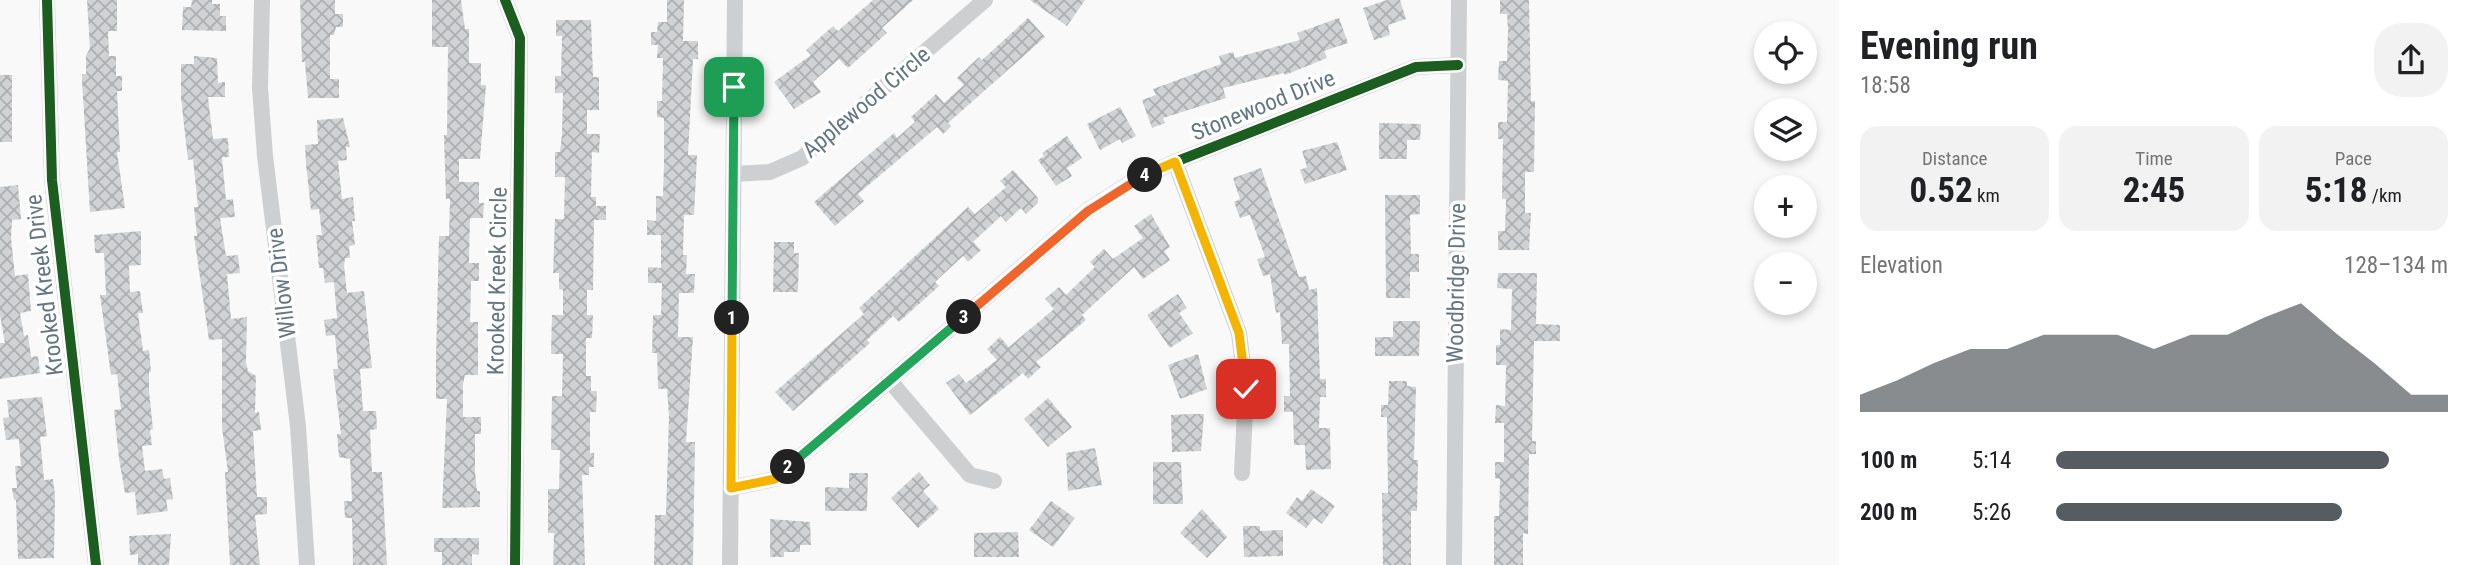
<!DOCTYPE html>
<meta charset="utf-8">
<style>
:root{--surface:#fff;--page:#f2f2f2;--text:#202124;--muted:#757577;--accent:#565c61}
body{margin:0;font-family:"Roboto Condensed",sans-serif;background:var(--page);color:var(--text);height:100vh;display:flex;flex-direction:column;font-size:26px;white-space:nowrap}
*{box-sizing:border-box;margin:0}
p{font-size:23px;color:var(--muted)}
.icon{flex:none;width:38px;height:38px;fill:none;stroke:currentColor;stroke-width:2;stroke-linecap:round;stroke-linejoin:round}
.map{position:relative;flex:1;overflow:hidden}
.side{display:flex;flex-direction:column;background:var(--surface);width:630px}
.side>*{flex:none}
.tools{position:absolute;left:1754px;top:21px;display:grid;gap:14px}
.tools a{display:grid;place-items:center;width:63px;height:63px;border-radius:50%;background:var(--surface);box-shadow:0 4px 10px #0003;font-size:35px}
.pin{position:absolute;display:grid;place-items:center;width:60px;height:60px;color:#fff;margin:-30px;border-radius:14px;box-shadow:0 4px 10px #0006}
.km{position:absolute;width:35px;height:35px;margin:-18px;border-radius:50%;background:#222;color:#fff;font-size:19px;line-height:35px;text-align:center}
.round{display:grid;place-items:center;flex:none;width:74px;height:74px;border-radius:28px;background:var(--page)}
.overview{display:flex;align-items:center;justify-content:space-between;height:119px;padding:0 21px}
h1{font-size:38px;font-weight:700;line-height:52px}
.metrics{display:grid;grid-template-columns:repeat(3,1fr);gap:10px;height:119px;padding:7px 21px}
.metrics div{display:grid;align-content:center;border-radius:18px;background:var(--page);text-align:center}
.metrics b{font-size:35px;font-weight:700}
.metrics small{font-size:19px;font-weight:400}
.metrics p{font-size:19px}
.chart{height:196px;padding:14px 21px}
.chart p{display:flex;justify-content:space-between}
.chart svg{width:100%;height:126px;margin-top:7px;fill:var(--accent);opacity:.7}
ul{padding:0 21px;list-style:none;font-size:23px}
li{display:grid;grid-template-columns:112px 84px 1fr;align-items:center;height:52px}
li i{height:18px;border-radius:9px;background:var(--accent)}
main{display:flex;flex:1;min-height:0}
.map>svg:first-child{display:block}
.building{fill:url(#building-cross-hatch)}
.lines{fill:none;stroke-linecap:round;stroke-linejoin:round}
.minor{stroke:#cecfd0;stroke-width:16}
.cycleway-casing{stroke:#fff;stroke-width:15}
.cycleway{stroke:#1b5e20;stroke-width:10}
.split-1-casing{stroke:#fff;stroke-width:14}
.split-2-casing{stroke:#fff;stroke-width:14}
.split-3-casing{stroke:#fff;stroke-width:14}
.split-4-casing{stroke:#fff;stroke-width:14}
.split-5-casing{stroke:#fff;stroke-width:14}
.split-1{stroke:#22a559;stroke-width:9}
.split-2{stroke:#f5b400;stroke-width:9}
.split-3{stroke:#22a559;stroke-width:9}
.split-4{stroke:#f0652b;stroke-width:9}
.split-5{stroke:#f5b400;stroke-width:9}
.labels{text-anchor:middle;stroke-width:7;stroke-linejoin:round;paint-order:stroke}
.street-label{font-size:23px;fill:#657683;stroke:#fff}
</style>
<main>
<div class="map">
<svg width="1839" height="565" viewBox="0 0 1839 565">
<defs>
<pattern id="building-cross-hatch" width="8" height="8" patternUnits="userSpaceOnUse" patternTransform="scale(1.75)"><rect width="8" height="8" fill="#d0d2d3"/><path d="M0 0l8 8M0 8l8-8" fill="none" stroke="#acafb1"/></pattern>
</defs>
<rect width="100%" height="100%" fill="#f9f9f9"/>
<g class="building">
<path d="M87 0H117V31H108L109 56H116V76H122V91H117L120 152H117L125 208 90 212 82 81V74H86V56L90 48Z"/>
<path d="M192 0H212V4H220V16H226V31L182 30 183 7H191Z"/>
<path d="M300 0H335V14H343V27H336L334 35H330V79H339V98H308L305 62H302Z"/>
<path d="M432 0H461L465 29H469V63H481V85H486L480 159H459V182H479V203H484L483 218H470L469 263H479V281H471L470 322H478V375H465L463 384V417H481V434H475V472L477 491H480V507L442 508 447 399H436V358L439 236H449L450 199H446L444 135H447L448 47H432Z"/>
<path d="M667 0H684L683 41H698V59H693L688 155H697L694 215H684L683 255H687L686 274H695L694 293H679L678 337H693L686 442H695L693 565H654L655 515H666L669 416 667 389H658L657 353H652L653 315H661L662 283H648V267L661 268V235H647V220L656 221V196H663L664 165V118L657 117V101H662L663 58H657L658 45H651V32H657L658 22H667Z"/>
<path d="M873 0H913L882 28 887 33 848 68 839 59 813 82 821 92 794 109 774 82 811 55 806 50 833 26 838 31Z"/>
<path d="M1030 0H1085L1067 26Z"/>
<path d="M1387 0H1400L1406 19 1388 25 1390 35 1374 40 1363 8Z"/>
<path d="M1500 0H1529L1531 101H1535L1534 172H1525V213H1531L1529 250H1498V231H1505L1506 199H1502L1503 139H1498V122H1507L1508 81 1498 80 1499 61H1507L1508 30 1507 14H1500Z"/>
<path d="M1028 18 1045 37 948 123 951 126 943 134 937 127 858 194 864 201 835 226 814 202 894 133 897 138 915 122 911 117 936 94 944 103 964 85 957 78 979 57 982 60Z"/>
<path d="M1339 18 1348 43 1324 51 1327 58 1285 75 1284 73 1223 88 1226 98 1163 118 1165 123 1152 128 1142 100 1156 95 1153 89 1221 64 1219 56 1233 52 1235 58 1300 40 1297 33Z"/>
<path d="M556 20H591L593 77H599V110H587V134H600L599 153 592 152 591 197H596V206H606V220H594L593 290H587V315H593L592 338H586V376H591V391H597L596 412H590V453H594V467H589V475H582L585 565H553L554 533H548V489H559L560 450H551L552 396H562L563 354H551L552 315H563V290L559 289V273H553L555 219H564L565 177H555V152H560L562 134 563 93H555V76H561L562 36H556Z"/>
<path d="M194 56 217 58 218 83 225 82V97H208L213 139 228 138 229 157H222L226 200 233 199 235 217 220 218 226 256 238 255 240 273 227 274 231 319 247 317 246 362 248 371 256 376 255 413 259 412 261 430 253 431 257 497H267V514L255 515 260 565H230L225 472H228L222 428V339L209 340 194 236H197L194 207H198L193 159 188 160 181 98V64H194Z"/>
<rect x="0" y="75" width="12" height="67"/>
<path d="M1120 107 1136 136 1122 143 1120 139 1100 150 1087 124Z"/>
<path d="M343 118 350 147H346L347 160 338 161 342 199 353 197 355 221H352L355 245 349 246 350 258H345L344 266 347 293 364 291 372 368 360 369 363 411H376L377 429 370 430 372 472H382L387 565H353L352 518H345L344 501H352L350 459 339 457 337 434H341L333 369H338L335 335 326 336 324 320 337 318 334 282 325 283 323 268H319L316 235H322L319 209 311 210 306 164 305 145 318 144 317 120Z"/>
<path d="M1379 123 1421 124 1420 140H1407V159H1379Z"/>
<path d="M1067 136 1082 158 1067 168 1072 176 1056 186 1038 160 1044 156 1042 153Z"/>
<path d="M1337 142 1347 170 1305 184 1300 170 1307 167 1302 151Z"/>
<path d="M1261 168 1299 277 1306 276 1309 290 1317 288 1320 379H1326V397H1320L1319 428H1330L1331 469 1306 470 1305 445H1294L1293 412H1284V396H1290L1289 344H1282L1280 312 1276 313 1270 274 1263 276 1257 259 1265 257 1250 215 1240 218 1234 202 1240 199 1233 178Z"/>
<path d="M1013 170 1038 198V203L1026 214 1021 208 1006 222 1001 216 973 242 981 250 968 262 963 256 935 282 939 286 899 322 893 316 867 340 870 343 793 411 775 392 864 314 859 308 968 207 975 214 1006 187 1000 181Z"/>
<path d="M18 185 21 219 12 220 11 238 15 276 28 274 31 311 20 313 24 336 28 335 31 357 38 356 40 373 0 379V343H5L0 315V187Z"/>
<path d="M1385 195H1420V214L1410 215 1411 254H1419V272H1410V298H1386Z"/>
<path d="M1151 214 1170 247 1164 251 1170 260 1143 279 1134 267 1082 315 1086 320 1036 362 1041 367 1028 379 1023 373 970 415 946 383 959 374 966 383 997 360 987 349 1000 337 1009 347 1054 309 1045 299 1059 287 1066 295 1095 267 1090 262 1104 249 1113 259 1143 238 1134 226Z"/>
<path d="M141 231V265L129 266 130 292 140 291 143 313H138L143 351 149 350 151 372H149V391L153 429 150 430 152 445 142 446 145 471 162 469 164 479 170 478 173 499 166 500 168 511 137 515 135 492 125 493 119 459 114 410 121 409 117 374 111 375 100 295H106L104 253H95L94 235Z"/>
<path d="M774 242H794V253H799L798 292H773Z"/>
<path d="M1498 273H1537L1536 324 1560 325V341H1534L1532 441H1536V454H1529L1528 534 1523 533V565H1494V516H1499L1500 479 1495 478V462H1504V423H1495L1496 405 1505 406 1506 365H1496V345H1500V329L1511 330 1512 289 1497 288Z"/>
<path d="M1178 294 1187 308 1179 313 1193 333 1170 348 1147 315Z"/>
<path d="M1393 321H1420L1419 356H1375V337H1393Z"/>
<path d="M1198 354 1207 389 1180 399 1168 365Z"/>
<path d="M1389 381H1407V386L1416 387 1414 460H1418L1417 511H1411V565H1383L1382 493H1388L1387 417H1381V405H1388Z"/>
<path d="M42 397 47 436 40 437 44 480 53 479 55 496 54 558 18 559 16 500H14L12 488H17L15 466H21L19 439 6 440 3 418 9 417 7 400Z"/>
<path d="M1048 398 1072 427 1048 447 1024 419Z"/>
<path d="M1190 414H1204L1201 451 1172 452 1171 415Z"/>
<path d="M1095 448 1102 485 1068 491 1066 453Z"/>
<path d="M1153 462H1181L1183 504H1153Z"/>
<path d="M919 472 930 485 923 491 939 509 918 528 891 498Z"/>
<path d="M849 473H868L867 511H825V487L849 488Z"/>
<path d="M1311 489 1335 506 1322 524 1314 518 1306 528 1286 513 1297 497 1302 501Z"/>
<path d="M1051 501 1075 518 1053 547 1029 530Z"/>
<path d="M1202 509 1227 537 1207 558 1180 533Z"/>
<path d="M770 519 810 522 811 545H800V552H784V557H770Z"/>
<path d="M1243 526H1260V531L1283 530V556L1244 557Z"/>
<path d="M1018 532 1019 557H974V533Z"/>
<path d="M171 534 169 565H138V554L130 555 129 536Z"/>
<path d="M434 538H479V555L472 554V565H442V552H434Z"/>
</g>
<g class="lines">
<g class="minor">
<path d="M47 0 52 180 96 565"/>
<path d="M262 0 260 88 265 156 298 426 307 565"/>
<path d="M505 0 520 38 515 565"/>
<path d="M1175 162 1239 333 1246 389 1242 473"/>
<path d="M734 174 770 172 802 158 985 0"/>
<path d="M890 381 970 475 994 481"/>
<path d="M731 488 775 479 1088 210 1133 181 1175 162 1416 67 1458 65"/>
<path d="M730 565 735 0"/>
<path d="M1454 565 1459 0"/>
</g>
<g class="cycleway-casing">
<g id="cycleway">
<path d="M47 0 52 180 96 565"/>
<path d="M505 0 520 38 515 565"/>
<path d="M731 488 775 479 1088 210 1133 181 1175 162 1416 67 1458 65"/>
</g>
</g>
<use href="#cycleway" class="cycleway"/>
</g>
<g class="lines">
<g class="split-1-casing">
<path id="split-1" d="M732 318 734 87"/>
</g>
<g class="split-2-casing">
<path id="split-2" d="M732 318 731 488 775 479 788 467"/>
</g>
<g class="split-3-casing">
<path id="split-3" d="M788 467 964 317"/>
</g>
<g class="split-4-casing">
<path id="split-4" d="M964 317 1088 211 1145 175"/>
</g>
<g class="split-5-casing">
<path id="split-5" d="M1145 175 1175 162 1239 333 1246 389"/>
</g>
<use href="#split-1" class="split-1"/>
<use href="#split-2" class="split-2"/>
<use href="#split-3" class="split-3"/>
<use href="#split-4" class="split-4"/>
<use href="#split-5" class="split-5"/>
</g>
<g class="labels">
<g class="street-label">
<text transform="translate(866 102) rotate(-40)" y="8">Applewood Circle</text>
<text transform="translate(1263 105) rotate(-22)" y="8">Stonewood Drive</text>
<text transform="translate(497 281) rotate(-89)" y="8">Krooked Kreek Circle</text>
<text transform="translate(281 283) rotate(-97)" y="8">Willow Drive</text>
<text transform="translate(1456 283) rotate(-89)" y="8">Woodbridge Drive</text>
<text transform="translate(44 285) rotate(-97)" y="8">Krooked Kreek Drive</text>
</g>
</g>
</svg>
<div class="tools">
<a><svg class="icon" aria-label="locate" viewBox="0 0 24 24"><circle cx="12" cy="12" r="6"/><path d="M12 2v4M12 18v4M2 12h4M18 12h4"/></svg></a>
<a><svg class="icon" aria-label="layers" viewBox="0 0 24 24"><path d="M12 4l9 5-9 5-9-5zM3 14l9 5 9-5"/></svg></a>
<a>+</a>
<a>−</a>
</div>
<div class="pin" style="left:734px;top:87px;background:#1e9e55"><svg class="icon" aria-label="arrive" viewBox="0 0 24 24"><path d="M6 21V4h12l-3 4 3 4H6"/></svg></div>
<div class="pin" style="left:1246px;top:389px;background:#d93025"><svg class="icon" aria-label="check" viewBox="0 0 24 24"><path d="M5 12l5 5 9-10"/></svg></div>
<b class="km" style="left:732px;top:318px">1</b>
<b class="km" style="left:788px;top:467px">2</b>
<b class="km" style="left:964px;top:317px">3</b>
<b class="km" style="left:1145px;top:175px">4</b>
</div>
<section class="side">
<div class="overview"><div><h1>Evening run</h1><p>18:58</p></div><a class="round"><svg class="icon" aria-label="share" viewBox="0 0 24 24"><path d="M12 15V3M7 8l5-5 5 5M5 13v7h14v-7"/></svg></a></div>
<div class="metrics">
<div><p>Distance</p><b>0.52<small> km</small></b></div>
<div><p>Time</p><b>2:45</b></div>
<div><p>Pace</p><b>5:18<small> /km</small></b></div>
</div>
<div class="chart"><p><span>Elevation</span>128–134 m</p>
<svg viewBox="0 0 160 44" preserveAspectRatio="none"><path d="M0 44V38L10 33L20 27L30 22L40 22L50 17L60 17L70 17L80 22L90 17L100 17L110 11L120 6L130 17L140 27L150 38L160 38V44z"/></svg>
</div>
<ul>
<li><b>100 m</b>5:14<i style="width:85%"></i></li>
<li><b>200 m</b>5:26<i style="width:73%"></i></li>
</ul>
</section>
</main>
